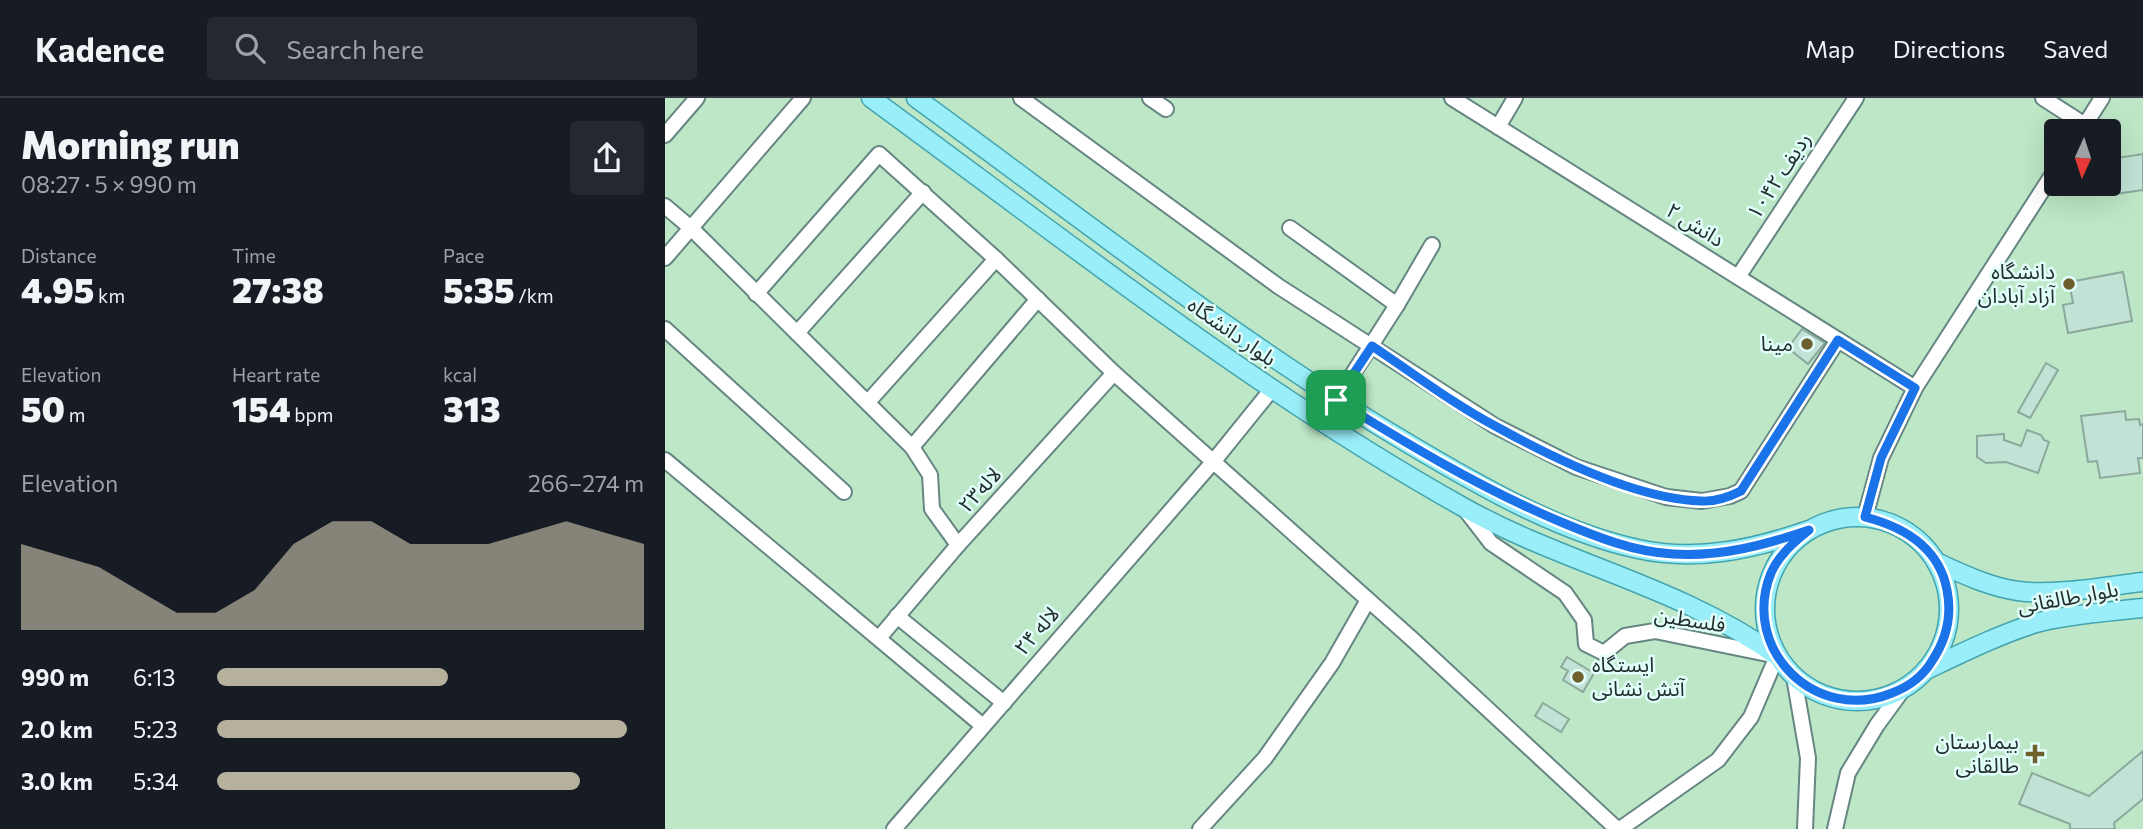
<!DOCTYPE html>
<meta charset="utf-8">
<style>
:root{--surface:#171b24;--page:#242831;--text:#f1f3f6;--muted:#9ea1a6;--line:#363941;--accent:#b6b19c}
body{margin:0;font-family:Commissioner,"Noto Sans Arabic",sans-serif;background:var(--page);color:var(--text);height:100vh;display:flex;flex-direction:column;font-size:26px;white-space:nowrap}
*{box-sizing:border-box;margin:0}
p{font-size:23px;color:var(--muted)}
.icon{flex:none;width:38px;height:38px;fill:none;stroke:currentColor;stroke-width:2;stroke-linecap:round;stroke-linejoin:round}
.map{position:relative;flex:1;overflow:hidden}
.drawer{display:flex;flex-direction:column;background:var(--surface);width:665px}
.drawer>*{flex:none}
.needle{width:46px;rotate:183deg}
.buttons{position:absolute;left:1379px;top:21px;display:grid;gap:14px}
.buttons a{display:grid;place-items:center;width:77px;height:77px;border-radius:7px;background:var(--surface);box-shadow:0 7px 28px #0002;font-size:35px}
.pin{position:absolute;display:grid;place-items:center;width:60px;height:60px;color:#fff;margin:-30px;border-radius:14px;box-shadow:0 4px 10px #0006}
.round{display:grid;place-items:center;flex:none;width:74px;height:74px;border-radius:7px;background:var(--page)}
.head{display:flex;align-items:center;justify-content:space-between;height:119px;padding:0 21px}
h1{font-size:38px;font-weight:800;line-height:52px}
.stats{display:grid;grid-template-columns:repeat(3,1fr);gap:10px;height:119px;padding:7px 21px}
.stats div{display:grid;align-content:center}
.stats b{font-size:35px;font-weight:800}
.stats small{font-size:19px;font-weight:400}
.stats p{font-size:19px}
.chart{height:196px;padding:14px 21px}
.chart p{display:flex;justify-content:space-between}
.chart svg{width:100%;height:126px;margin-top:7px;fill:var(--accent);opacity:.7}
ul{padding:0 21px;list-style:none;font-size:23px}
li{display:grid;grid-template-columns:112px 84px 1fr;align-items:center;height:52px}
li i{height:18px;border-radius:9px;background:var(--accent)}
header{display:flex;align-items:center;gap:42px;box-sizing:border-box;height:98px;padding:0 35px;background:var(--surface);border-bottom:2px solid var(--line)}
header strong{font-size:33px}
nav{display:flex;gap:38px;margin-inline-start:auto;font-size:24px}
.search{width:490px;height:63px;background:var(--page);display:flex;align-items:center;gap:18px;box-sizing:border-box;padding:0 24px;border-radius:7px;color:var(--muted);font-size:26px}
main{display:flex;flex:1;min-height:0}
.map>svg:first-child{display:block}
.green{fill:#bde7c6;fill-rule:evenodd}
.building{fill:#c2e2d6;stroke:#8ba99d;stroke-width:2}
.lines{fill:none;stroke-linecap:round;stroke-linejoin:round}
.minor-casing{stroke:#668683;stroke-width:18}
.major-casing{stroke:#43a4af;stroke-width:21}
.minor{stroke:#fff;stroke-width:14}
.major{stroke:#99eef9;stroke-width:18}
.route-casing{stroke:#fff;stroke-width:14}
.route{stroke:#1a73e8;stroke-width:9}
.poi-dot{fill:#6d602d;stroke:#e2fefb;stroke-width:2.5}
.labels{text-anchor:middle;stroke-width:5;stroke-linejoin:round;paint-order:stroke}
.street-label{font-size:21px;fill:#222f2e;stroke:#e2fefb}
.poi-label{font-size:21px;fill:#222f2e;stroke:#e2fefb;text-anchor:end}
</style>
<header>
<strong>Kadence</strong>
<div class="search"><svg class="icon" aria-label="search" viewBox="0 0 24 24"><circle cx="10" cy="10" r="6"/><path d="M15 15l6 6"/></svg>Search here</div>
<nav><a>Map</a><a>Directions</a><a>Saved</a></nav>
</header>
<main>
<section class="drawer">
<div class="head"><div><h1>Morning run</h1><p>08:27 · 5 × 990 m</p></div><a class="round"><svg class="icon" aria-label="share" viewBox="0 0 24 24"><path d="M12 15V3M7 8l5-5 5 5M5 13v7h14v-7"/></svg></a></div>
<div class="stats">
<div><p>Distance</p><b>4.95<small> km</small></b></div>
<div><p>Time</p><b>27:38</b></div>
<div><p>Pace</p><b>5:35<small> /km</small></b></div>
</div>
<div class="stats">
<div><p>Elevation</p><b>50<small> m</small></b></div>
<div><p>Heart rate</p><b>154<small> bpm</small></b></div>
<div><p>kcal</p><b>313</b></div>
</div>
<div class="chart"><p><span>Elevation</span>266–274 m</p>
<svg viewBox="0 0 160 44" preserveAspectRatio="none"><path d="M0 44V14L10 18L20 22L30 30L40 38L50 38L60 30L70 14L80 6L90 6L100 14L110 14L120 14L130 10L140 6L150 10L160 14V44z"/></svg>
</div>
<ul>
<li><b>990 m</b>6:13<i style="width:54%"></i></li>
<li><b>2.0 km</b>5:23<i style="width:96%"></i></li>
<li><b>3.0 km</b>5:34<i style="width:85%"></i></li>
</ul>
</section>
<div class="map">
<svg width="1478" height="731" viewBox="0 0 1478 731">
<rect width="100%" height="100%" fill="#e2fefb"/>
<path class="green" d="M0 0H1478V731H0ZM1391 33H1444V86H1391Z"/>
<g class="building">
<path d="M1478 56V92L1450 96 1448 81H1444L1445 61Z"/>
<path d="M1458 174 1467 223 1403 235 1398 207 1408 205 1404 184Z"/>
<path d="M1137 231 1160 245 1143 266 1123 250Z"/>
<path d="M1381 265 1393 272 1365 320 1353 314Z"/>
<path d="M1460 313 1461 322 1474 321 1475 327 1478 326V360H1473L1475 375 1435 380 1432 363 1423 364 1416 318Z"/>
<path d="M1362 332 1376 337 1379 342 1384 344 1373 375 1341 364 1321 365 1312 359V338L1339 336V342L1356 348Z"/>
<path d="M902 559 929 575 918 594 898 582 903 573 896 569Z"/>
<path d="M878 605 904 621 896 634 870 618Z"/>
<path d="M1478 653V701L1449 725 1450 731H1405V726L1354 706 1367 675 1424 698Z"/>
</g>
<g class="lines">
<g class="minor-casing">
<g id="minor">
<path d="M356 0 613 188 830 328 911 369 1001 399 1037 403 1065 398 1076 393 1173 242"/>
<path d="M485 0 501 11"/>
<path d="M787 0 1250 290"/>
<path d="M1378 0 1420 27"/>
<path d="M833 29 850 0"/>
<path d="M1416 33 1437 0"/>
<path d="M0 37 32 0"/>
<path d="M0 108 26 130 247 349 265 377 267 411 293 447"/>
<path d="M625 130 732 207"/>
<path d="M0 160 138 0"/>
<path d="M1073 179 1191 0"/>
<path d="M91 196 214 56 331 161 449 275 747 541 952 731"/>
<path d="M0 231 179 394"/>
<path d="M132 235 258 94"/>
<path d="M671 302 732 207 767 147"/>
<path d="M203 304 331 161"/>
<path d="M247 349 373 201"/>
<path d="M0 362 318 628"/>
<path d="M799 410 826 445 900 495 919 522 921 546 939 555 960 538 990 533 1112 558 1086 619 1053 662 955 731"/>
<path d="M1200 419 1216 360 1250 290 1391 71"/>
<path d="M232 518 339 605"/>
<path d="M214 540 293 447 449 275"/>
<path d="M1129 579 1143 660 1140 731"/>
<path d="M229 731 548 364 607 291"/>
<path d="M535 731 600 660 667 565 703 502"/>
<path d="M1170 731 1183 675 1212 627 1239 590"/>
</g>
</g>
<g class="major-casing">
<g id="major">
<path d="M206 0C399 141 589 292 798 409 899 466 1017 489 1112 558"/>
<path d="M251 0C413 118 571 243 744 346 813 387 894 434 973 451 1032 464 1089 451 1144 432"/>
<circle cx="1192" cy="511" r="92"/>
<path d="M1271 464C1298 476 1324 489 1353 493 1389 498 1441 488 1478 484"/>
<path d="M1261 572C1297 555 1333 537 1371 525 1405 516 1443 514 1478 510"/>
</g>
</g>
<use href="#minor" class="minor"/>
<use href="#major" class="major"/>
</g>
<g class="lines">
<g class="route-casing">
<path id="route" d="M1173 242 1250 290 1216 360 1200 419C1239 429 1274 449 1282 492 1287 517 1281 542 1267 563 1258 578 1243 589 1227 595 1151 626 1075 552 1106 475 1114 457 1129 444 1144 432 1100 447 1056 459 1008 456 969 454 932 439 896 424 817 391 744 347 671 302L707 248C748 275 788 306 832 329 888 360 971 401 1036 403 1050 404 1064 399 1076 393Z"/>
</g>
<use href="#route" class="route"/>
</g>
<g class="poi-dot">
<circle cx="1404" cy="186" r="7"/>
<circle cx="1142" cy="246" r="7"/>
<circle cx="913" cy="579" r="7"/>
<path d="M1366.5 645.5h7v7h7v7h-7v7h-7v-7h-7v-7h7z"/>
</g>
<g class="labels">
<g class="street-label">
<text transform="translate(1114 78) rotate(-57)" y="7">ردیف ۱۰۴۲</text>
<text transform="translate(1030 127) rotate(32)" y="7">دانش ۲</text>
<text transform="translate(567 234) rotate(35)" y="7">بلوار دانشگاه</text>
<text transform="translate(315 392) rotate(-48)" y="7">لاله۲۳</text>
<text transform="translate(1403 500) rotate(-10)" y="7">بلوار طالقانی</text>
<text transform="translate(1025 522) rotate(9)" y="7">فلسطین</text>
<text transform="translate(372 533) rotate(-49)" y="7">لاله ۲۴</text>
</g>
<g class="poi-label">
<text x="1390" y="181">دانشگاه<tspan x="1390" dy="24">آزاد آبادان</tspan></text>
<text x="1128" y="253">مینا</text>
<text x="927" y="574" text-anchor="start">ایستگاه<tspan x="927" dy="24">آتش نشانی</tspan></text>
<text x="1354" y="651">بیمارستان<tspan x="1354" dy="24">طالقانی</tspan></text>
</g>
</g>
</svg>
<div class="buttons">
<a><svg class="needle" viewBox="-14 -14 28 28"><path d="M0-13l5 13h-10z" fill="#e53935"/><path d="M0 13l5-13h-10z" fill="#9ea1a6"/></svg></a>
</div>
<div class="pin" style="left:671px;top:302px;background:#1e9e55"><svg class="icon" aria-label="arrive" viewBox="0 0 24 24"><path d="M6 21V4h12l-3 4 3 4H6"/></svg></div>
</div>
</main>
